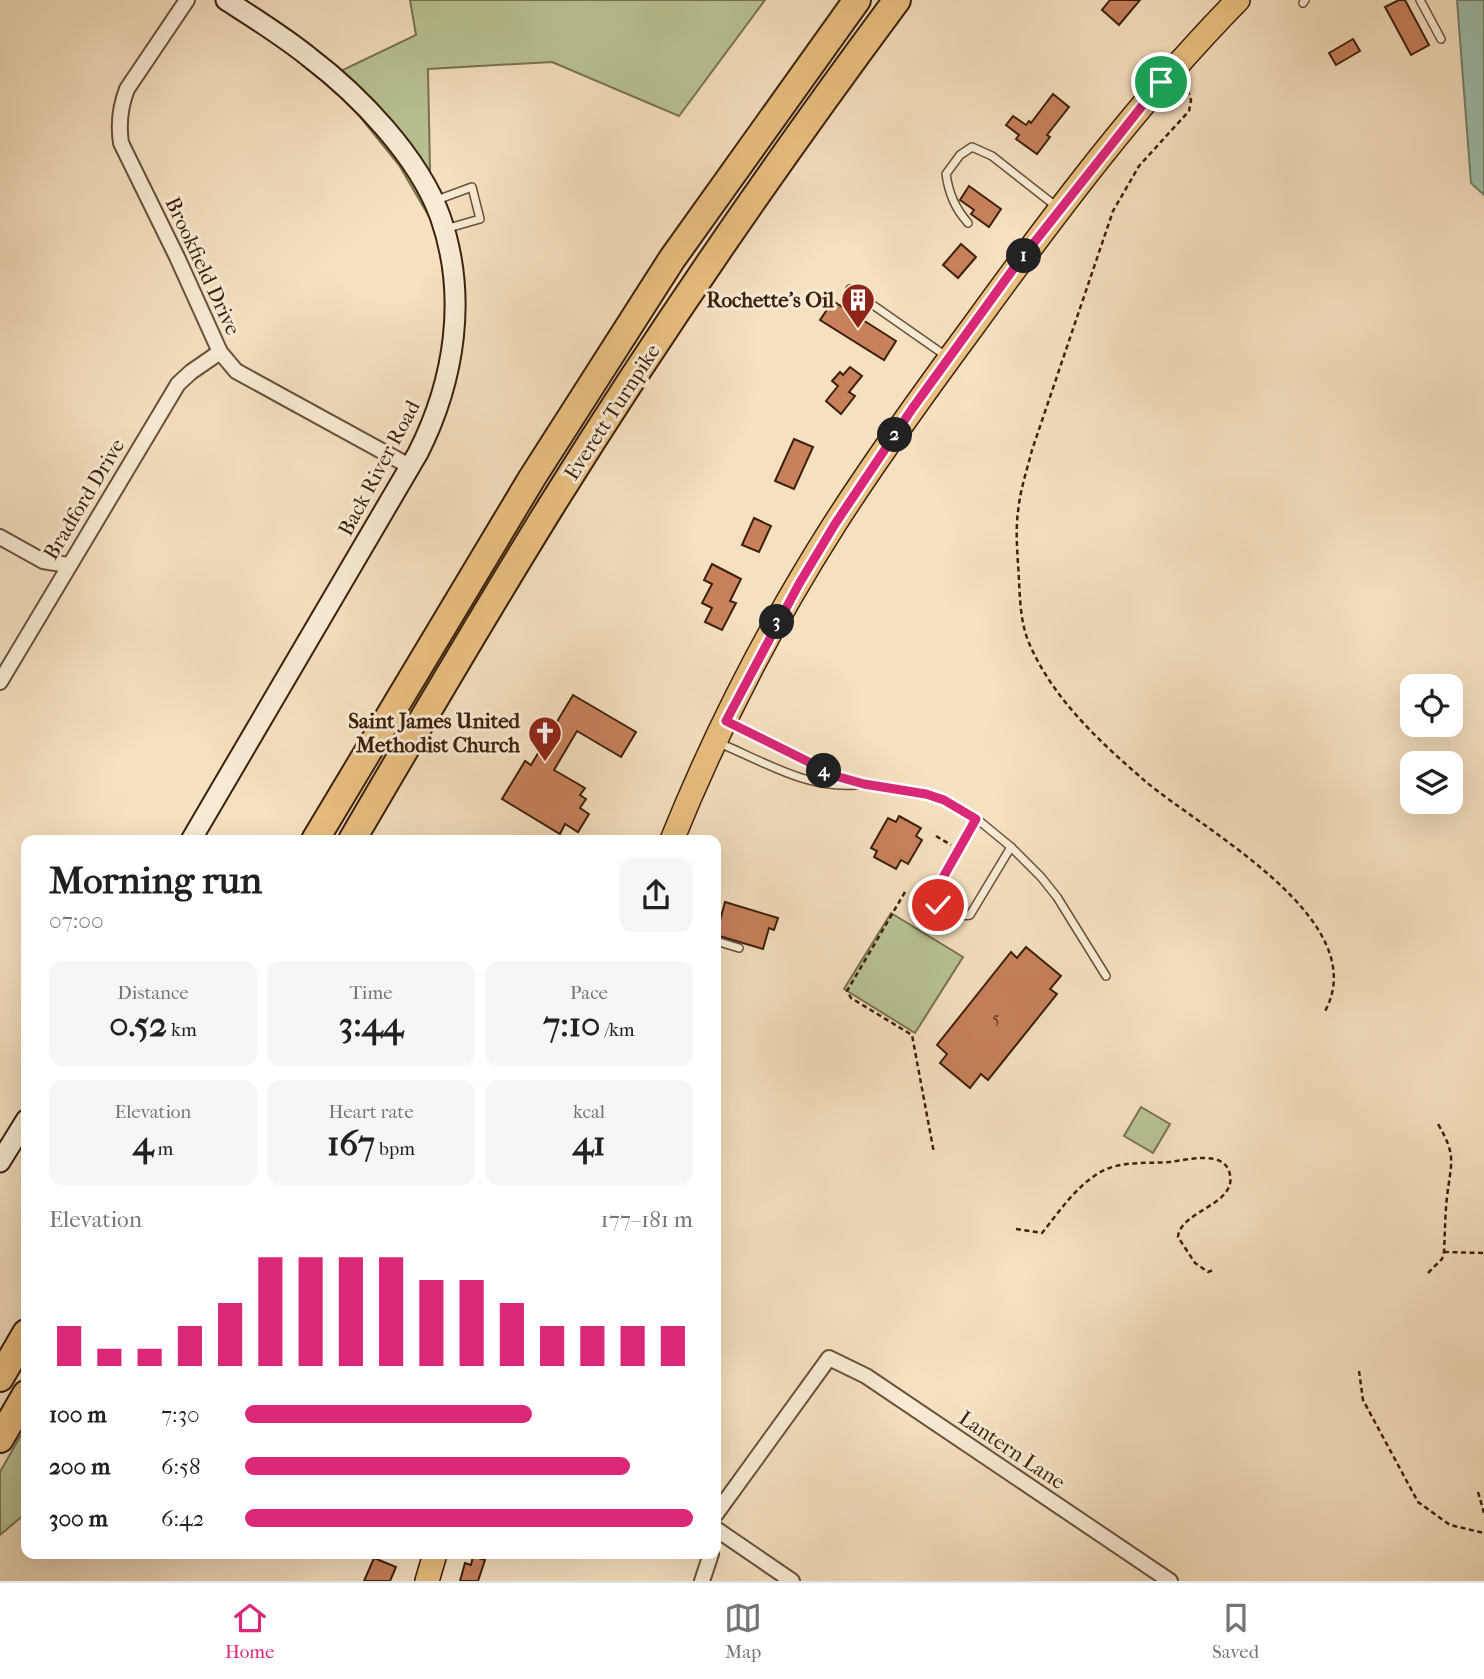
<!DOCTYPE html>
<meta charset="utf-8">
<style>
:root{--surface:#fff;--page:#f6f6f6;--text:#202124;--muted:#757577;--line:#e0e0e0;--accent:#db2777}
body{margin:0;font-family:"IM FELL French Canon",serif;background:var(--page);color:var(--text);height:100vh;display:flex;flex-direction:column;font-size:26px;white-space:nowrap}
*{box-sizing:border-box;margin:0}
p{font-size:23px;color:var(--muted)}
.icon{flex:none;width:38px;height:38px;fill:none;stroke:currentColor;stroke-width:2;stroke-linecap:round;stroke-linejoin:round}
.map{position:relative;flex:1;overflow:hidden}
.panel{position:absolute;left:21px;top:835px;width:700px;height:724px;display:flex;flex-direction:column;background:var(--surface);border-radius:14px;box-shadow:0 7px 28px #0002}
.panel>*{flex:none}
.tools{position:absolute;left:1400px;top:674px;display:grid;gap:14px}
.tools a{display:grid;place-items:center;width:63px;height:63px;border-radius:14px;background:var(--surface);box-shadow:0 7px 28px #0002;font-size:35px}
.pin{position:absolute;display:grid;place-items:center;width:60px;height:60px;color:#fff;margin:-30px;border:4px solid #fff;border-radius:50%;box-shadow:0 2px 7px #0007}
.km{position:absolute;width:35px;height:35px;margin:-18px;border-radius:50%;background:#222;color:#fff;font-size:19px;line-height:35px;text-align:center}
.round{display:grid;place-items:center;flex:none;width:74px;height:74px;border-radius:14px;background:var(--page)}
.head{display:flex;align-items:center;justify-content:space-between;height:119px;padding:0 28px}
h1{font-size:38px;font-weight:700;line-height:52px}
.metrics{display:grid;grid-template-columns:repeat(3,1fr);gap:10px;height:119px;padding:7px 28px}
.metrics div{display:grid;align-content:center;border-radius:14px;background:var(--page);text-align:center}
.metrics b{font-size:35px;font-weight:700}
.metrics small{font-size:19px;font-weight:400}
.metrics p{font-size:19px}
.chart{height:196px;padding:14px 28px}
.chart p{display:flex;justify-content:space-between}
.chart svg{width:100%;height:126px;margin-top:7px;stroke:var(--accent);stroke-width:6}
ul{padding:0 28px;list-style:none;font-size:23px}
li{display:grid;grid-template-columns:112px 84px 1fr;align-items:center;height:52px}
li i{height:18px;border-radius:9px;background:var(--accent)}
.dock{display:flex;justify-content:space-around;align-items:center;height:98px;border-top:2px solid var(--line);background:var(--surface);font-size:19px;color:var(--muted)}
.dock a{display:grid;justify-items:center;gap:4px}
.dock .on{color:var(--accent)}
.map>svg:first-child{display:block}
.green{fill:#b9c394;stroke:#7a7250;stroke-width:2}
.water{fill:#9dbeac;stroke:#767f6c;stroke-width:2}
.building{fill:#c8815b;stroke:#3c200d;stroke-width:2}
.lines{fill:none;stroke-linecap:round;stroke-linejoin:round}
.lane-casing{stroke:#6a503a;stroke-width:10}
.street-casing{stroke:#6a503a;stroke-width:18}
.secondary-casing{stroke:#3c200d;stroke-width:23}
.primary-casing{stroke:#3c200d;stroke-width:26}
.highway-casing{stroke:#3c200d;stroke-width:30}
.path{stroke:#3c200d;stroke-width:2.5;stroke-dasharray:5 3.5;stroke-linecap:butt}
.lane{stroke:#f8ebd5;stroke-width:7}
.street{stroke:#f8ebd5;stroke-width:14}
.secondary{stroke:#f8ebd5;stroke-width:19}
.primary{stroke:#eac080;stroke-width:23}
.highway{stroke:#eac080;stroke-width:26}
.route-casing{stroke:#fff;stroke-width:14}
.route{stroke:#db2777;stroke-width:9}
.labels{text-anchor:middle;stroke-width:6;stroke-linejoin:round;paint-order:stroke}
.number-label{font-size:18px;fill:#5f3820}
.street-label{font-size:21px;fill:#3c200d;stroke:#f8ebd5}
.poi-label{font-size:21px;font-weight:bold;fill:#3c200d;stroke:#f8ebd5;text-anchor:end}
</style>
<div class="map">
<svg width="1484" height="1581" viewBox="0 0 1484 1581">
<rect width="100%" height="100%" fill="#f5e0bf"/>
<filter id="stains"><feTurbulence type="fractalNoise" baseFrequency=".00286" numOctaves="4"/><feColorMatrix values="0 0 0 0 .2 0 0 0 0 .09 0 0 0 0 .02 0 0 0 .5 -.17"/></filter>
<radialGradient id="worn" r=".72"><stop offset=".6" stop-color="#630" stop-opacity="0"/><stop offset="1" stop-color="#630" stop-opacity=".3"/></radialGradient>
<g class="green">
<path d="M410 0H765L679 116 552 62 428 69 431 220 399 165 328 77 416 35Z"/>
<path d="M891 913 963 957 915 1033 844 989Z"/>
<path d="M1141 1107 1170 1124 1153 1153 1124 1136Z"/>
<path d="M26 1426V1513L0 1535V1472Z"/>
</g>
<path class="water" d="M1457 0H1484V195L1471 183Z"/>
<g class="building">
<path d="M1110 0H1140L1119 25 1102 10Z"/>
<path d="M1399 0H1405L1429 45 1411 55 1385 7Z"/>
<path d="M1353 39 1360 51 1336 65 1329 53Z"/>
<path d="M1053 94 1069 107 1047 135 1050 137 1037 154 1016 139 1019 135 1006 125 1013 116 1026 125 1029 121 1031 123Z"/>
<path d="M969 186 1001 209 989 227 971 214 974 210 960 200Z"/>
<path d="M961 244 976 257 958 278 943 265Z"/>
<path d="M833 301 896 341 884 360 820 320Z"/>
<path d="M850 367 862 376 849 392 855 396 841 414 826 401 838 386 832 381 840 372 843 375Z"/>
<path d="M794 439 813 447 794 489 775 481Z"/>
<path d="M754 518 771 526 759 552 742 545Z"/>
<path d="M712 564 741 579 730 601 736 603 722 630 705 622 712 608 702 603 712 584 704 580Z"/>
<path d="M573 695 636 732 621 757 577 731 554 770 585 788 580 795 586 799 580 808 589 814 578 832 565 824 560 834 502 799 525 761 531 765Z"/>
<path d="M899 816 921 828 916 836 922 840 908 864 901 860 896 869 874 857 877 851 871 848 888 818 896 822Z"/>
<path d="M725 902 778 918 774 930 769 928 763 949 716 935Z"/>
<path d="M1026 947 1061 976 1050 989 1057 994 988 1080 981 1074 970 1088 940 1063 947 1054 937 1045 1011 952 1017 958Z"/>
<path d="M473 1556 485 1560 478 1581H460L465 1563 471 1565Z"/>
<path d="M374 1558 396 1567 390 1581H364Z"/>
</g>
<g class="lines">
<g class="lane-casing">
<g id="lane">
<path d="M1420 0 1441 39"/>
<path d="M1303 3 1305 0"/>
<path d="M434 201 472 187 480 219 445 229"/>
<path d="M968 223C955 208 949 194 946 174L960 155 972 147 992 156 1057 207"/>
<path d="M850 289 946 356"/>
<path d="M727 721 839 777 864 784 926 794 944 800 977 819 1011 847 1041 877 1057 897 1106 976"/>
<path d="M719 743C763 761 806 789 856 785"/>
<path d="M977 819 932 897C940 908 956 918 970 915L1011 847"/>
<path d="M716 941 739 948"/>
</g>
</g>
<g class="street-casing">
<g id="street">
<path d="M187 0 127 89C120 107 118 123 121 143L177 257 220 352 236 371 411 467"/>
<path d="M0 537 43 561 68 565"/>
<path d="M0 682 178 384 191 372 220 352"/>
<path d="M716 1514 829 1358 866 1376 1170 1581"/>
<path d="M716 1529 792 1581"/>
<path d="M702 1581 711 1554"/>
</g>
</g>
<g class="secondary-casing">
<g id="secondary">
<path d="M191 840 418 453C455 380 468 295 440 216 418 156 359 95 309 57 283 36 254 18 226 0"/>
<path d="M0 1162 26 1120"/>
</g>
</g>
<g class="primary-casing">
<g id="primary">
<path d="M672 840C716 731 771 624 834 525 878 456 926 390 974 325 1056 212 1140 100 1238 0"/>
<path d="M427 1581 435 1554"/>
</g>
</g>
<g class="highway-casing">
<g id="highway">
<path d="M315 840 532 478 672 259 857 0"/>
<path d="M352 840C418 727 484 614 553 503 660 331 776 163 897 0"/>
<path d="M0 1378 26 1333"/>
<path d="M0 1439 26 1394"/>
</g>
</g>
<g class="path">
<path d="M1185 82 1191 100 1189 111 1139 166 1113 211 1032 450C1027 470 1020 490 1018 512 1015 534 1018 558 1019 581 1020 602 1021 624 1029 643 1053 699 1100 742 1145 781 1201 829 1377 921 1324 1013"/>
<path d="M936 836 951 845"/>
<path d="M905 892 847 991 851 998 912 1035 934 1153"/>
<path d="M1016 1229 1042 1233C1059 1212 1074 1189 1097 1174 1120 1160 1143 1164 1169 1162 1187 1160 1226 1149 1230 1175 1236 1205 1180 1211 1178 1237L1195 1263 1208 1272 1213 1270"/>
<path d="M1444 1252 1484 1253"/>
<path d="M1428 1273 1442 1259 1444 1252C1445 1233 1445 1215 1447 1197 1451 1162 1457 1156 1438 1124"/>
<path d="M1359 1371 1363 1400 1418 1502 1450 1525 1484 1533"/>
<path d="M1478 1492 1484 1513"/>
</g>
<use href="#lane" class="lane"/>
<use href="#street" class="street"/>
<use href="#secondary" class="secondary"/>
<use href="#primary" class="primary"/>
<use href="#highway" class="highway"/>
</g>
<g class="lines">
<g class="route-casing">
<path id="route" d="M938 905 932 897 976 819 944 800 926 794 864 784 839 777 726 721 799 584 835 524 912 409 1014 268 1161 82"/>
</g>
<use href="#route" class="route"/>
</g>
<defs>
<g id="building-pin" transform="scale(1.75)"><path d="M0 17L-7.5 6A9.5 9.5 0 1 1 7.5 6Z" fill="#8f2418" stroke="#f8ebd5"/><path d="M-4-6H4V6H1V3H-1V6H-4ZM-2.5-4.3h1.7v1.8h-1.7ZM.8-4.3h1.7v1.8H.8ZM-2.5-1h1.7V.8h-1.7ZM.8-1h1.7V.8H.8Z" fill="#fff"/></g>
<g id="church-pin" transform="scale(1.75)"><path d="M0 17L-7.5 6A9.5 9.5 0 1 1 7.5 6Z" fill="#8f2418" stroke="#f8ebd5"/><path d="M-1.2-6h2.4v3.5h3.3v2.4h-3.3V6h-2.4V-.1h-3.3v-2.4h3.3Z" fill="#fff"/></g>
</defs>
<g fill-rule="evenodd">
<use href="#building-pin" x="858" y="300"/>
<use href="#church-pin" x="545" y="733"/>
</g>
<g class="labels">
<g class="number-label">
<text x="996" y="1024">5</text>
</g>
<g class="street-label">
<text transform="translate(203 266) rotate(65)" y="7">Brookfield Drive</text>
<text transform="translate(612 412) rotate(-57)" y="7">Everett Turnpike</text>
<text transform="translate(379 468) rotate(-62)" y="7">Back River Road</text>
<text transform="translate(84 499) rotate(-59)" y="7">Bradford Drive</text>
<text transform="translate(1012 1450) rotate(34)" y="7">Lantern Lane</text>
</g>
<g class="poi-label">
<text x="834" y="307">Rochette's Oil</text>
<text x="520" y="728">Saint James United<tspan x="520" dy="24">Methodist Church</tspan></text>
</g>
</g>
<rect width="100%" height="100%" filter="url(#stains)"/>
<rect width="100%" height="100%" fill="url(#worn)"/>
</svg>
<div class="tools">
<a><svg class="icon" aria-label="locate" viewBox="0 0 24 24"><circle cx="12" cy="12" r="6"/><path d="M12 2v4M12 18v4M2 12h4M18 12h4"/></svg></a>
<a><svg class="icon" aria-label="layers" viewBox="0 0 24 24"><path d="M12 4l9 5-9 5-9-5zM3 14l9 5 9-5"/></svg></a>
</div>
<div class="pin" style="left:1161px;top:82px;background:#1e9e55"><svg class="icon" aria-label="arrive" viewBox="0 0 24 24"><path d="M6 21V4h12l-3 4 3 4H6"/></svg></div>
<div class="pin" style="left:938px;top:905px;background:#d93025"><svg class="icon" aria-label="check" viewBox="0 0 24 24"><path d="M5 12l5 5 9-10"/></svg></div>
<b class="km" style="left:1024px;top:256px">1</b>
<b class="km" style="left:895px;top:435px">2</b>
<b class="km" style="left:777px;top:622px">3</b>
<b class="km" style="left:824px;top:771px">4</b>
<section class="panel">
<div class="head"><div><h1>Morning run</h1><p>07:00</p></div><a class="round"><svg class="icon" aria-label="share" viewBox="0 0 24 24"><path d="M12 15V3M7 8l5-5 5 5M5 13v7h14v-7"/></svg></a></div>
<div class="metrics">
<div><p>Distance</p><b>0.52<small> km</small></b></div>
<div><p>Time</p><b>3:44</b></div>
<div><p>Pace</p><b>7:10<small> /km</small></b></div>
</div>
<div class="metrics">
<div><p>Elevation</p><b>4<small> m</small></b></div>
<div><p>Heart rate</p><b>167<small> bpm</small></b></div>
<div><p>kcal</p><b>41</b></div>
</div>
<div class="chart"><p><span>Elevation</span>177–181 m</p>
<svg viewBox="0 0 160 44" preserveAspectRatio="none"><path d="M5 44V30M15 44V38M25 44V38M35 44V30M45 44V22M55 44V6M65 44V6M75 44V6M85 44V6M95 44V14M105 44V14M115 44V22M125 44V30M135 44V30M145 44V30M155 44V30"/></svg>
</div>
<ul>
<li><b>100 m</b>7:30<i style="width:64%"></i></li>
<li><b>200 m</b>6:58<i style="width:86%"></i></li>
<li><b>300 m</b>6:42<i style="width:100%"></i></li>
</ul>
</section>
</div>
<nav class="dock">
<a class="on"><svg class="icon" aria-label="home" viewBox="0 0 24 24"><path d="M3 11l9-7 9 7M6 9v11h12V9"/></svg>Home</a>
<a><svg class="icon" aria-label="map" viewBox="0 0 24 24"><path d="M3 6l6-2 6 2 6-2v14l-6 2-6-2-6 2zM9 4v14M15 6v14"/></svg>Map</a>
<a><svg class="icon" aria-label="saved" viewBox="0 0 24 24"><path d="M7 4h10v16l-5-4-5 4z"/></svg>Saved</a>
</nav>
